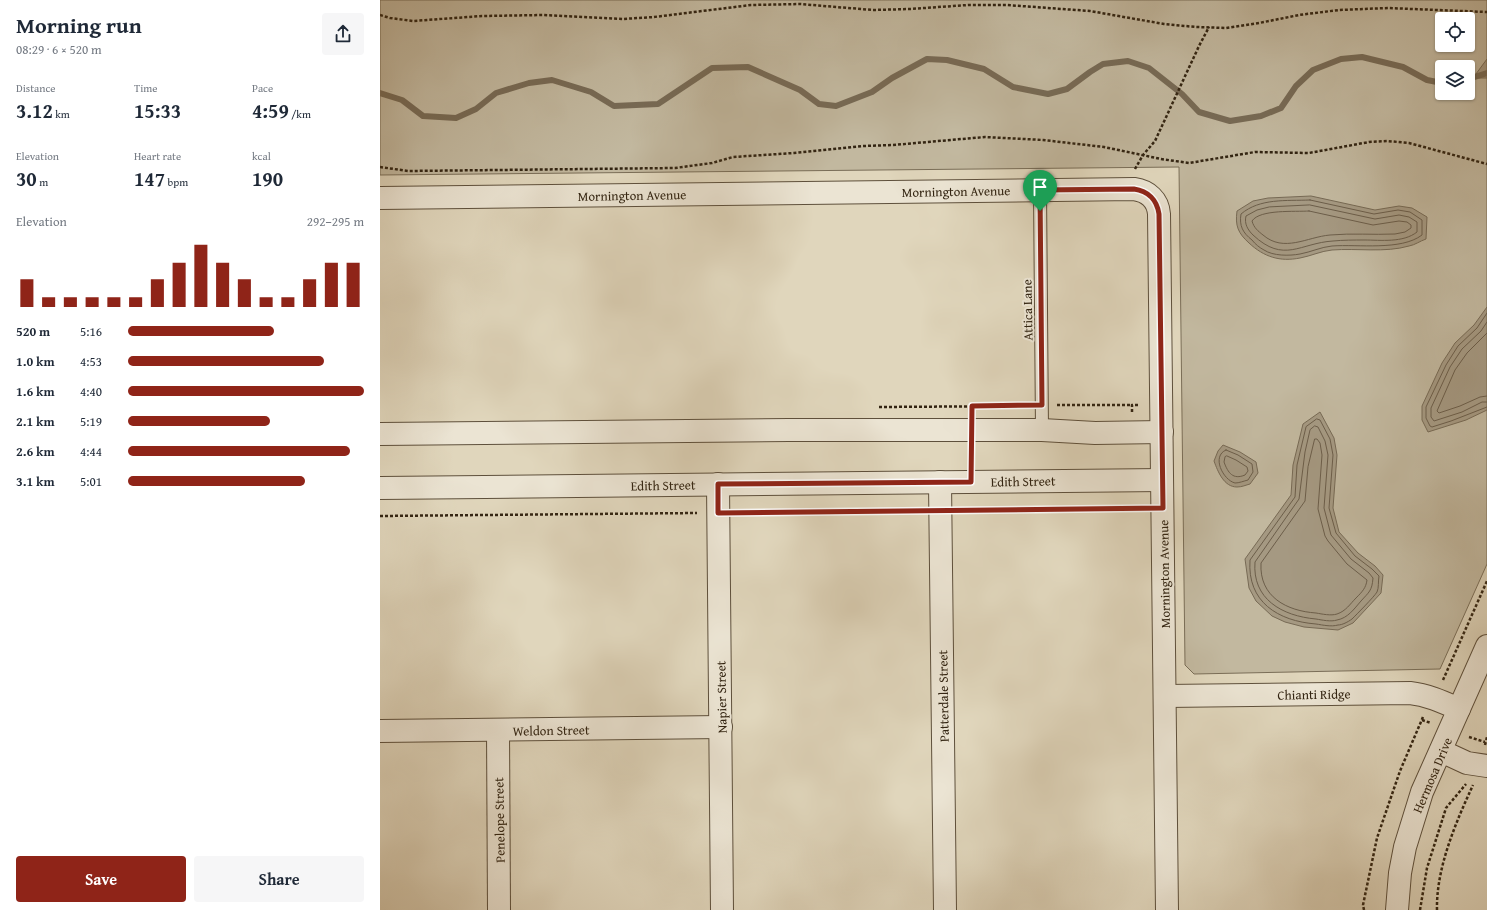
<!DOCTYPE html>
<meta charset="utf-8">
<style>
:root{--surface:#fff;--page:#f6f6f7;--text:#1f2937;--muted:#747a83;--accent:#8f2418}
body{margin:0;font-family:"Gentium Book Plus",serif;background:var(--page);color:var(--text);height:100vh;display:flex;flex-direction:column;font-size:15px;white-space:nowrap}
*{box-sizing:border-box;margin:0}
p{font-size:13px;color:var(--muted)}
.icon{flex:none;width:22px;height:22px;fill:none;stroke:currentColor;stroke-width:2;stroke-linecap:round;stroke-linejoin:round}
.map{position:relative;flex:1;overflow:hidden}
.sheet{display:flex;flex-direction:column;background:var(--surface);width:380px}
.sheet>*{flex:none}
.tools{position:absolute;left:1055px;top:12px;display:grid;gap:8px}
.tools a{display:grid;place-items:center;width:40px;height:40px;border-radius:4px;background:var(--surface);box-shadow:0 1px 3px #0004;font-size:20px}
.pin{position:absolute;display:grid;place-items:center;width:34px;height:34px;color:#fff;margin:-41px -17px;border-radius:50% 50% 50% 0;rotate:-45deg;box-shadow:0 0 4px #0007}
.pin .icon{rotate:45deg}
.round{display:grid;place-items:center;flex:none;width:42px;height:42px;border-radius:4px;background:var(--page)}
.headline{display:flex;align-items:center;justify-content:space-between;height:68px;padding:0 16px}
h1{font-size:22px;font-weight:700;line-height:30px}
.metrics{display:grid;grid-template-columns:repeat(3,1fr);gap:6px;height:68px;padding:4px 16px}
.metrics div{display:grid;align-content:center}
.metrics b{font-size:20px;font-weight:700}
.metrics small{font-size:11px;font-weight:400}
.metrics p{font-size:11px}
.chart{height:112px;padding:8px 16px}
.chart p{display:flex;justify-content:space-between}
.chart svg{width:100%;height:72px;margin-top:4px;stroke:var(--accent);stroke-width:6}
.primary-button{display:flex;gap:8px;margin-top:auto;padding:8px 16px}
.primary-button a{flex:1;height:46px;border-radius:4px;background:var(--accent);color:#fff;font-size:16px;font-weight:700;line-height:46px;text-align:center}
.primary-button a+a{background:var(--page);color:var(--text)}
ul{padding:0 16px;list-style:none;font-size:13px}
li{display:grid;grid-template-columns:64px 48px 1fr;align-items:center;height:30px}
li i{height:10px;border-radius:5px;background:var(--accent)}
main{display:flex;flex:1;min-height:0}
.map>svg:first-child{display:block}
.green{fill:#c2b89f;stroke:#7a6e58;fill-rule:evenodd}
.water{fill:#a59982;stroke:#776a55}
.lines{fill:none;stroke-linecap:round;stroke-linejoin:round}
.shore{stroke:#6c5e4a;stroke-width:1}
.stream{stroke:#776a55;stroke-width:6}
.service-casing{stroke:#5e503c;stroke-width:14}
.minor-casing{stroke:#5e503c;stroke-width:24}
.tertiary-casing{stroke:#5e503c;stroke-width:24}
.path{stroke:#322412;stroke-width:2.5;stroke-dasharray:3 2;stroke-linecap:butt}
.service{stroke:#ebe4d3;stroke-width:12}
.minor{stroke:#ebe4d3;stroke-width:22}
.tertiary{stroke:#ebe4d3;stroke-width:22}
.route-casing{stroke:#fff;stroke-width:8}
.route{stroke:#8f2418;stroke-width:5}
.labels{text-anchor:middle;stroke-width:4;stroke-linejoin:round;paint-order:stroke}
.street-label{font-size:13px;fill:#322412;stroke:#ebe4d3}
</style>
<main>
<section class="sheet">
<div class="headline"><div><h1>Morning run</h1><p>08:29 · 6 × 520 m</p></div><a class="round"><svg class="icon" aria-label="share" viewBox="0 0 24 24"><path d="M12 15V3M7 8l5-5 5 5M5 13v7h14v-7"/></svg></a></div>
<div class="metrics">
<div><p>Distance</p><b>3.12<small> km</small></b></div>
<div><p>Time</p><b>15:33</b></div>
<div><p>Pace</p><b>4:59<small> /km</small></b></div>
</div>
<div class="metrics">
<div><p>Elevation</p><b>30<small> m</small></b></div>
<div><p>Heart rate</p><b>147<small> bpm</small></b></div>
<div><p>kcal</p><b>190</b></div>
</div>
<div class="chart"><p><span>Elevation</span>292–295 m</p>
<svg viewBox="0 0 160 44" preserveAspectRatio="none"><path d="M5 44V27M15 44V38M25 44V38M35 44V38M45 44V38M55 44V38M65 44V27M75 44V17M85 44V6M95 44V17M105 44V27M115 44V38M125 44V38M135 44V27M145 44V17M155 44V17"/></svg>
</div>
<ul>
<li><b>520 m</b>5:16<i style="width:62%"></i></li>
<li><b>1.0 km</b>4:53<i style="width:83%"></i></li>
<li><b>1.6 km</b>4:40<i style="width:100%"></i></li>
<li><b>2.1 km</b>5:19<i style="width:60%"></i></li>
<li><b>2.6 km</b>4:44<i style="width:94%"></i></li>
<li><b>3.1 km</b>5:01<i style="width:75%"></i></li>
</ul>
<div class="primary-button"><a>Save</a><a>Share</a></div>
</section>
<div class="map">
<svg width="1107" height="910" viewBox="0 0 1107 910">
<rect width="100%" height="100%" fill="#e0d6bc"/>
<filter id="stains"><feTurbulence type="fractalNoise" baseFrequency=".005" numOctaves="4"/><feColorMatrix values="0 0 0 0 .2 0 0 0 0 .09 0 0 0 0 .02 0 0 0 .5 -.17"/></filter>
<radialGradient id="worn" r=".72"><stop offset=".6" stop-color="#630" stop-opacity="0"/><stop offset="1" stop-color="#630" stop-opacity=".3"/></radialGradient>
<path class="green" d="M0 0H1107V564L1060 669 814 674 805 665 799 167 0 175ZM1062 19H1088V45H1062ZM1062 67H1088V93H1062Z"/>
<g class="water">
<path d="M1107 59V78H1093Z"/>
<path d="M931 196 995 210 1019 206 1032 208 1047 217 1046 239C1040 241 1035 245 1029 246 1005 253 977 248 952 250 941 251 931 256 920 258 900 262 884 257 869 243 858 233 855 226 857 211L873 201 888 198Z"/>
<path d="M1107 307V410L1086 420 1048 432 1042 420V406L1062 363 1075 343 1094 325Z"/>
<path d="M940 412 954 438 957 455 953 508 959 532 978 553 995 566 1003 575 1001 593 973 623 958 630 924 627 905 622 892 616 876 601 869 588 865 559 911 495 913 465 923 424Z"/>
<path d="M843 445 860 452 876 462 878 473 870 484C866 485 862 487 857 487 844 487 838 472 834 461L838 451Z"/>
</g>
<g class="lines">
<g class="shore">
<path d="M930 200 994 214 1018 210 1030 212 1042 220V235C1021 251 978 244 952 246 941 247 931 252 920 254 909 256 893 256 884 250 880 248 875 244 872 240 863 233 859 226 861 214 880 198 906 201 930 200Z"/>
<path d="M930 205 995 219 1019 215 1029 217 1037 222V232C1023 243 1001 240 984 240 974 240 963 240 953 241 920 243 904 264 873 235 868 230 864 224 866 216L877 210 889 207Z"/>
<path d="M929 211 993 225 1019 221 1027 222 1031 225V228L1025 232 1015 234C993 235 972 233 950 235 927 237 904 253 883 235 878 231 874 228 872 221 880 209 915 212 929 211Z"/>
<path d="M1107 313 1097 328 1078 346 1066 365 1046 407V418L1050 426 1052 427 1071 421 1107 407"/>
<path d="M1107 322 1101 331 1082 349 1070 367 1051 408V417L1054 421 1082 412 1102 402H1107"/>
<path d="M1107 333 1087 353 1075 370 1057 411 1059 413 1080 406 1100 397 1107 396"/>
<path d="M937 419 940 420 950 439 953 455 949 508 956 533 975 556 992 569 999 576C998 581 999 588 997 592 994 597 976 615 972 619 968 622 962 625 958 625 951 627 943 625 936 624 898 621 867 602 870 560L915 497 917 465 926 427Z"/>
<path d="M935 426 938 427 945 441 948 455 944 508 951 535 971 559 989 573 993 578C992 591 989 592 981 601 974 609 968 618 957 620 951 622 942 620 936 619 902 616 872 599 875 562L919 499 925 452 930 430Z"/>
<path d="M935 439H937L940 443 942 455 938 509 945 536 948 541 967 564 987 580C986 588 982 592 976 598 970 604 966 611 957 614 951 616 942 614 936 613 907 611 879 597 881 563L925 501 928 467Z"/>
<path d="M846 450 858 455 872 464 873 472 868 480C864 481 859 483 855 483 843 480 831 456 846 450Z"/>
<path d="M847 456 856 460 867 467 868 471 865 475C853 480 848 473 844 462L845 457Z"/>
</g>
<g class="stream">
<path d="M1088 79 1107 73"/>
<path d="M0 93 22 100 43 116 76 118 96 109 116 93 149 83 172 80 211 92 234 106 278 104 332 68 368 67 420 90 439 104 456 106 492 92 512 78 547 59 567 60 604 69 633 87 668 94 687 89 710 72 723 64 748 61 769 68 802 94 819 112 850 121 881 116 901 108 916 86 933 70 961 59 982 57 1023 67 1047 80 1062 83"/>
</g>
<g class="service-casing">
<path id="service" d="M660 190 662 430"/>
</g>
<g class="minor-casing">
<g id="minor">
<path d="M0 198 754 189C768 191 778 200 779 214L787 910"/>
<path d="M0 434 409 430H662L715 433 782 432"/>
<path d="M560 482 565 910"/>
<path d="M338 484 342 910"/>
<path d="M0 488 782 480"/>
<path d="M786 696 1030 693C1048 695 1063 702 1079 709"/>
<path d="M118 730 119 910"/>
<path d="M0 731 341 727"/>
<path d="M1061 751 1087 763 1107 766"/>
</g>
</g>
<g class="tertiary-casing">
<path id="tertiary" d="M1017 910 1020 873 1025 847 1042 792 1107 646"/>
</g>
<g class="path">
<path d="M0 15 10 18 33 21 102 16 163 15 243 19 274 17 371 5 420 4 493 10 530 9 588 5H627L710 11 784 24 816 27 846 28 879 23 919 15 959 10 1008 8 1107 12"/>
<path d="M0 167 28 171 295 168 332 163 353 157 414 153 483 146 513 145 605 137 663 140 724 147 781 159 809 163 875 152 929 153 989 142 1007 141 1029 143 1107 164"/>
<path d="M755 169 763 155 775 141 819 46 829 27"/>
<path d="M677 405H752"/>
<path d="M499 407 646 406"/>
<path d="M752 412V405H760"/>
<path d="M591 462V451"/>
<path d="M580 511 761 509"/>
<path d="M358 513 539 511"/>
<path d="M0 516 317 513"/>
<path d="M1063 680 1107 581"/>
<path d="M1042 720 1051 723"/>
<path d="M1089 737 1105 742"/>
<path d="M1105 745 1107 737"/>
<path d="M984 910 983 905 997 838 1020 771 1043 717"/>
<path d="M1040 910 1047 868 1066 808 1086 784"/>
<path d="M1057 910C1056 868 1076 822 1093 785"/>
</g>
<use href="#service" class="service"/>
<use href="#minor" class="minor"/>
<use href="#tertiary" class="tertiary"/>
</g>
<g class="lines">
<g class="route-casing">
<path id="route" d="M754 189C768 191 777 200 779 214L783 508 338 513V484L591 482 592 406 662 405 660 190Z"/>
</g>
<use href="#route" class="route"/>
</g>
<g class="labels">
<g class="street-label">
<text transform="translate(576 191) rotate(-1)" y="5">Mornington Avenue</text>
<text transform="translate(252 195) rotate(-1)" y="5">Mornington Avenue</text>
<text transform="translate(647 310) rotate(-91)" y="5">Attica Lane</text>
<text transform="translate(643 481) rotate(-1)" y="5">Edith Street</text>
<text transform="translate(283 485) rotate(-1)" y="5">Edith Street</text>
<text transform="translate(784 574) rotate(-91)" y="5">Mornington Avenue</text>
<text transform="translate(934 694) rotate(-1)" y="5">Chianti Ridge</text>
<text transform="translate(563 696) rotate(-91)" y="5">Patterdale Street</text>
<text transform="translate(341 697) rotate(-91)" y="5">Napier Street</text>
<text transform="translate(171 730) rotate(-1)" y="5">Weldon Street</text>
<text transform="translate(1052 775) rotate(-67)" y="5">Hermosa Drive</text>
<text transform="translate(119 820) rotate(-91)" y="5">Penelope Street</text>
</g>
</g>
<rect width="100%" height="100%" filter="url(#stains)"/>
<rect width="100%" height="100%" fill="url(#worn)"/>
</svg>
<div class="tools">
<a><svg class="icon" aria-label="locate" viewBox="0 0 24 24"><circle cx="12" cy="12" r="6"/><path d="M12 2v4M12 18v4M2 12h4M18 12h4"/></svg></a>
<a><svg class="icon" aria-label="layers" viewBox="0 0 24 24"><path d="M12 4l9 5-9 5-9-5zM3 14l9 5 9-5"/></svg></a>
</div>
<div class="pin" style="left:660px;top:211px;background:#1e9e55"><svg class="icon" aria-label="arrive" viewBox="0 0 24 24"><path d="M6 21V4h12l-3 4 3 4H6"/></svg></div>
</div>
</main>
